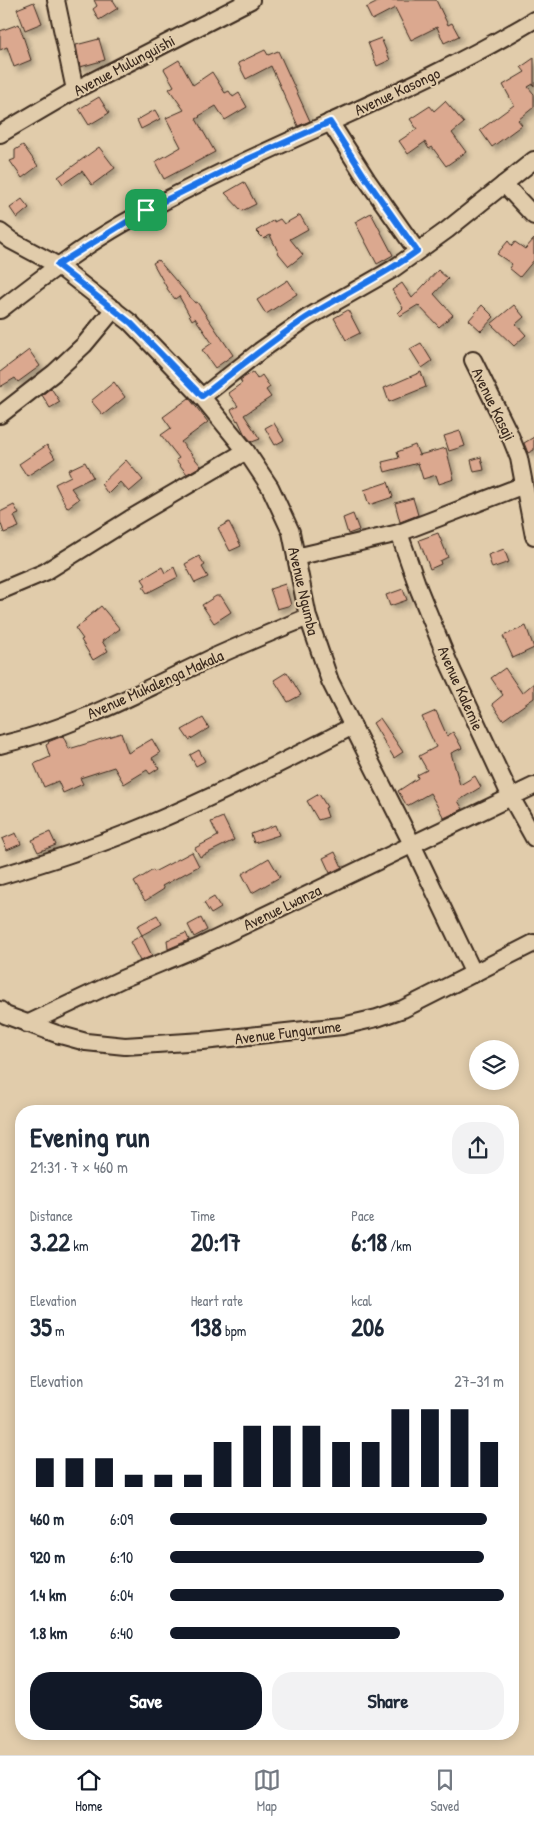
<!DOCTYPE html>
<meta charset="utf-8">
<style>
:root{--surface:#fff;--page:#f2f2f3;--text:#1f2937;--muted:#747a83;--line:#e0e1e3;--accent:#111827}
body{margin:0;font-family:"Patrick Hand",sans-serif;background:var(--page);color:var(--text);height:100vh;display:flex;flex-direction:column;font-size:19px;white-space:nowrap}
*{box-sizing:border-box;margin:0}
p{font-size:16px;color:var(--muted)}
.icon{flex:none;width:28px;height:28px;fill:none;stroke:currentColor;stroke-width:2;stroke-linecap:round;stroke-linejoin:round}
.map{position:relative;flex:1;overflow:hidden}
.drawer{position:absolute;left:15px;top:1105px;width:504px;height:635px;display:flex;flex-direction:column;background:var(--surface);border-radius:20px;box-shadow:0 2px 12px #0003}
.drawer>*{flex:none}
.controls{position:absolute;left:469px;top:1040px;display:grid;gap:10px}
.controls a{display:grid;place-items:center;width:50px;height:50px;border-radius:50%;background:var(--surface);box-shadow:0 2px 12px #0003;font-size:25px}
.pin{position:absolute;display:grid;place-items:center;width:42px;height:42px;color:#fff;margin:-21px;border-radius:10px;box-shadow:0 2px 8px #0006}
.round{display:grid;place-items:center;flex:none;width:52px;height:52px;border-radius:20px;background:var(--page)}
.overview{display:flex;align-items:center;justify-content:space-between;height:85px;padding:0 15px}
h1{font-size:28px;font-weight:800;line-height:38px}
.metrics{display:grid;grid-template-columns:repeat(3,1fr);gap:8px;height:85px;padding:5px 15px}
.metrics div{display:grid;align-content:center}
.metrics b{font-size:25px;font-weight:800}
.metrics small{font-size:14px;font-weight:400}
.metrics p{font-size:14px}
.chart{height:140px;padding:10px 15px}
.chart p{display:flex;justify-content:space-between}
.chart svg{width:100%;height:90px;margin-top:5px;stroke:var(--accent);stroke-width:6}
.button{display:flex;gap:10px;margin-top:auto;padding:10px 15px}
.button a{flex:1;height:58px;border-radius:20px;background:var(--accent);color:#fff;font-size:20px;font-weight:800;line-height:58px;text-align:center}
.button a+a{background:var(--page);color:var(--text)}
ul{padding:0 15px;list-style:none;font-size:16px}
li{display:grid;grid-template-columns:80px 60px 1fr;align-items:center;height:38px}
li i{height:12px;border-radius:6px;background:var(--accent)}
.dock{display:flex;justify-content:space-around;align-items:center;height:70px;border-top:1px solid var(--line);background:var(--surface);font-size:14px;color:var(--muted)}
.dock a{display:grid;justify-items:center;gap:2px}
.dock .selected{color:var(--accent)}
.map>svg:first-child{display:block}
.building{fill:#dba88f;stroke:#3b2a1e;filter:url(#shadow)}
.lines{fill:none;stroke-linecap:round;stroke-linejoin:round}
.minor-casing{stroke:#3b2a1e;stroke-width:20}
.minor{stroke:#e1ccab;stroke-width:16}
.route-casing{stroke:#fff;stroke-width:10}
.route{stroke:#1a73e8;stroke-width:6}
.labels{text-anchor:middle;stroke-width:4;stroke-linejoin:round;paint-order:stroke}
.street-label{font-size:16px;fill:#3b2a1e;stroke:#e1ccab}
</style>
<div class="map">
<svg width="534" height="1755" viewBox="0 0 534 1755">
<defs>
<filter id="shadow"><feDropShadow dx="4" dy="4" stdDeviation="2.5" flood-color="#0004"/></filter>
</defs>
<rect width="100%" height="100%" fill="#e1ccab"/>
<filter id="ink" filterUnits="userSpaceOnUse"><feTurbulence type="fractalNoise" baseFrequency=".02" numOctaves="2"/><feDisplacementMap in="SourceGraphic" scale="10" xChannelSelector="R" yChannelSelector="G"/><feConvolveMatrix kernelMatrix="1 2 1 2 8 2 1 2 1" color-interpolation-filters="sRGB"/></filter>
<g filter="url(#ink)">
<g class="building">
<path d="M94 0H113L118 8 99 20 93 9 97 6Z"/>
<path d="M382 0H436L448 25 452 23 459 36 444 43 437 27 411 40 395 8 372 20 366 8Z"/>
<path d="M34 2 42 23 25 30 17 9Z"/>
<path d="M19 24 31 60 14 67 7 47 0 50V31Z"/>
<path d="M381 38 390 60 377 66 368 43Z"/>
<path d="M99 39 105 60 80 67 76 45Z"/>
<path d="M265 50 268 55 278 51 310 121 298 126 271 66 246 79 238 63Z"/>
<path d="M534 58V86L533 84 528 87 534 94V107L518 120 522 125 492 147 480 130 514 105 503 85 525 72 521 67Z"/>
<path d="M179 60 193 85 212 72 225 93 229 91 233 97 239 93 247 107 225 120 216 106 199 116 200 117 196 119 215 152 164 179 155 162 181 147 166 118 184 110 169 89 174 86 164 69Z"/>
<path d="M99 97 109 113 89 125 79 109Z"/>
<path d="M445 101 464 123 452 133 466 152 446 166 432 147 429 149 425 142 408 154 399 141 417 129 410 119 430 106 434 111Z"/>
<path d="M155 110 160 119 141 129 137 120Z"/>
<path d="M23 145 38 166 22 178 10 161 15 159V150Z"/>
<path d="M99 147 115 168 92 185 82 171 63 184 58 177Z"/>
<path d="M244 182 256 204 242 211 225 193Z"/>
<path d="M22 199 29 208 17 218 10 208Z"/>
<path d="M371 213 393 255 377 264 355 222Z"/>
<path d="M300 215 308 229 290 239 303 255 289 266 279 254 270 235 264 239 256 231 274 220V222L280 219 284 224Z"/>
<path d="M534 239V260L520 277 509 268 512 264 497 254 508 241 512 246 515 242 525 249Z"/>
<path d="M158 260 195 303 197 302 233 355 215 368 202 350 212 343 195 318 192 320 179 296 175 299 168 290 153 263Z"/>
<path d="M438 270 448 279 434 294 453 315 439 327 418 305 400 316 398 313 403 308 392 290 402 283 412 298Z"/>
<path d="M288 280 297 294 266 314 257 300Z"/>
<path d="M482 305 494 317 481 331 469 320Z"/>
<path d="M514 305 524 317 516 324 526 335 514 346 491 324Z"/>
<path d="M348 310 360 333 346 340 334 318Z"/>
<path d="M421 343 432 361 422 368 410 349Z"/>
<path d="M29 350 40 366 18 382 15 378 0 387V372Z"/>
<path d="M253 372 257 379 262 375 270 387 266 390 271 397 244 415 260 439 252 442 244 433 238 420 237 421 231 410 238 406 228 393 242 383 240 380Z"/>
<path d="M421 372 426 387 389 402 384 388Z"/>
<path d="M114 382 125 397 103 415 91 401Z"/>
<path d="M51 388 60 402 50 408 42 395Z"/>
<path d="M189 398 208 422 181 442 201 466 187 474 176 460 179 458 161 435 171 428 163 417Z"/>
<path d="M274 423 284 440 275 445 265 428Z"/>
<path d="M460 431 465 446 449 451 444 436Z"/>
<path d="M534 437V450L528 453 524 443Z"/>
<path d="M47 445 55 458 27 476 19 464Z"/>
<path d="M415 445 419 455 446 448 454 479 439 484 436 475 423 479 418 463 385 472 382 462 399 458 397 452Z"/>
<path d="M481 457 484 470 474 472 471 460Z"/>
<path d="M126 460 143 480 129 492 120 482 108 494 101 484Z"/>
<path d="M85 462 93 477 71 488 79 499 67 508 55 484 71 476 68 470Z"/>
<path d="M388 482 393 497 369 505 364 490Z"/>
<path d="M413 498 418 515 400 522 395 503Z"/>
<path d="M14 505 19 514 14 516 19 527 4 533 0 521V512Z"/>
<path d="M353 514 359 530 348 534 343 518Z"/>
<path d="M229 522 241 546 230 551 218 528Z"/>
<path d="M438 533 448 557 440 561 441 564 430 569 419 540Z"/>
<path d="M504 549 509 562 492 568 488 555Z"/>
<path d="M199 556 205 565 202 567 208 577 195 583 185 564Z"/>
<path d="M162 567 165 573 174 567 178 577 147 593 143 587 146 585 142 579Z"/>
<path d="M285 584 291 605 277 609 270 589Z"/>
<path d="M403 589 407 600 390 606 386 595Z"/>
<path d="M216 596H221L231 612 214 623 202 605Z"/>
<path d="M101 606 120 629 102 641 108 651 93 660 81 640 83 639 75 628 86 621 84 620Z"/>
<path d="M526 626 534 648 513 658 503 636Z"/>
<path d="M505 668 522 693 534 683V698L503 720 492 704 503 695 491 678Z"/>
<path d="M287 672 301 695 288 702 274 680Z"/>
<path d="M436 711 447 736 453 732 462 748 451 753 460 785 475 776 481 787 458 801 463 809 444 818 430 793 407 806 398 791 418 778 417 775 427 770 419 756 436 747 422 717Z"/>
<path d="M203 718 209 728 189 740 182 730Z"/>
<path d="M380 718 403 752 394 758 373 723Z"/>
<path d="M121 733 128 753 152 739 160 753 152 758 159 768 150 774 147 770 124 784 114 767 80 778 83 784 63 793 58 781 44 787 34 764 50 757 46 745 49 743 48 742 63 736 69 749Z"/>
<path d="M199 750 205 761 196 766 190 755Z"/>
<path d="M319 794 327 807 325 808 328 817 318 820 307 801Z"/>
<path d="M223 817 234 840 200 857 195 848 218 836 211 822Z"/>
<path d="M275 825 279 835 254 843 251 834Z"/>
<path d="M50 832 56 845 38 852 32 840Z"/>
<path d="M16 833 21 844 7 850 2 839Z"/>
<path d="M192 852 199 866 162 886 164 889 145 901 134 882 153 870 154 872Z"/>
<path d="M335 852 342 867 330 873 323 858Z"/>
<path d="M269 858 280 877 252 893 242 874Z"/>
<path d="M214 897 221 908 211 914 204 903Z"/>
<path d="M157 915 162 924 142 935 137 926Z"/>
<path d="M201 918 207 930 194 937 188 925Z"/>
<path d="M186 933 189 940 168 949 167 940Z"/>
<path d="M142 935 152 956 140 961 130 942Z"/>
</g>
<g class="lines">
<g class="minor-casing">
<g id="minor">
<path d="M56 0 75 90"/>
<path d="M330 122 367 180 417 251"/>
<path d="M0 134 75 90 251 0"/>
<path d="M504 184 534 216"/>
<path d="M0 232 12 241 57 265 131 323 202 397 246 451 270 487 291 532 308 617 330 681 412 844 474 974"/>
<path d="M0 310C40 279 80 248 124 223 257 147 403 99 534 20"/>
<path d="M473 360 509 433 519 458 534 536"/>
<path d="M202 397 260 351 307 318 393 269 447 230 534 160"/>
<path d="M0 415 54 373 84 345 114 309"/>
<path d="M399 533 419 590 450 666 511 797 534 838"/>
<path d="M296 557 399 533 524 485"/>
<path d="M0 591 45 572 130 519 246 451"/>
<path d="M0 745C75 728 145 689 214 657 245 643 277 630 308 617"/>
<path d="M0 876C44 863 87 849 130 832 206 801 280 764 353 726"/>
<path d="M0 1010 5 1015 57 1034 86 1042 125 1046 203 1041 342 1026 377 1018 403 1009 534 943"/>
<path d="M27 1024 122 979 199 947 534 786"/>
</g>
</g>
<use href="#minor" class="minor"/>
</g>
</g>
<g class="lines" filter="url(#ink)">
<g class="route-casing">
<path id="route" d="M330 122 367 180 417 251C382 277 343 294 306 318 270 342 236 370 202 396L131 323 57 265 146 210 248 159Z"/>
</g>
<use href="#route" class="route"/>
</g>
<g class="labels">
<g class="street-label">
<text transform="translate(124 65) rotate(-28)" y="6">Avenue Mulunguishi</text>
<text transform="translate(397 91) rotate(-25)" y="6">Avenue Kasongo</text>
<text transform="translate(494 404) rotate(64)" y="6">Avenue Kasaji</text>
<text transform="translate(304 591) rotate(77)" y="6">Avenue Ngumba</text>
<text transform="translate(155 684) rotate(-24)" y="6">Avenue Mukalenga Makala</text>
<text transform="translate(461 688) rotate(66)" y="6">Avenue Kalemie</text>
<text transform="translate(282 907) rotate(-26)" y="6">Avenue Lwanza</text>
<text transform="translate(288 1032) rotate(-7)" y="6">Avenue Fungurume</text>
</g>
</g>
</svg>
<div class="controls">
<a><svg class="icon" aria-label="layers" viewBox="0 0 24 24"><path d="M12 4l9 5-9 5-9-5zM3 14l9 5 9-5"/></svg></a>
</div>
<div class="pin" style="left:146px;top:210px;background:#1e9e55"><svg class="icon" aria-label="arrive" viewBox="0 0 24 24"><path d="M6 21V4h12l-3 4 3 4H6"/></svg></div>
<section class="drawer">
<div class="overview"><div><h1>Evening run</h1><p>21:31 · 7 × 460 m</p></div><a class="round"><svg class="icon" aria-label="share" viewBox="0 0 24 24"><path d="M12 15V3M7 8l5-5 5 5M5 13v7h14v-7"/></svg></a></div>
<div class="metrics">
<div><p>Distance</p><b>3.22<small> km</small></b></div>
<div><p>Time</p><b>20:17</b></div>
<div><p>Pace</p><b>6:18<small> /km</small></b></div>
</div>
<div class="metrics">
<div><p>Elevation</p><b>35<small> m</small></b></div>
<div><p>Heart rate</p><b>138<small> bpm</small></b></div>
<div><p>kcal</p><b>206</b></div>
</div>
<div class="chart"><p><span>Elevation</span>27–31 m</p>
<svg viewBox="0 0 160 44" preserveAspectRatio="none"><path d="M5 44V30M15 44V30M25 44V30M35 44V38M45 44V38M55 44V38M65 44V22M75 44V14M85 44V14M95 44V14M105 44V22M115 44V22M125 44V6M135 44V6M145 44V6M155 44V22"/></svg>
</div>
<ul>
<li><b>460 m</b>6:09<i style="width:95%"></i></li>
<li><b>920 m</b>6:10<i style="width:94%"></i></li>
<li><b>1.4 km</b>6:04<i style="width:100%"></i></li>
<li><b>1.8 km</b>6:40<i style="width:69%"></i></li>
</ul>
<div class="button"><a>Save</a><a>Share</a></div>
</section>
</div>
<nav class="dock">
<a class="selected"><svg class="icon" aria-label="home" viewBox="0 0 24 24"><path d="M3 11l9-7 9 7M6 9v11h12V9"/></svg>Home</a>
<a><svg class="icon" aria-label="map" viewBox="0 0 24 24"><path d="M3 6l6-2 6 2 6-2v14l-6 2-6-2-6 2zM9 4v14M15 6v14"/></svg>Map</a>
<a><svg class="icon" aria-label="saved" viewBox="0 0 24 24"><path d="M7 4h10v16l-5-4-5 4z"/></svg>Saved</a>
</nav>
